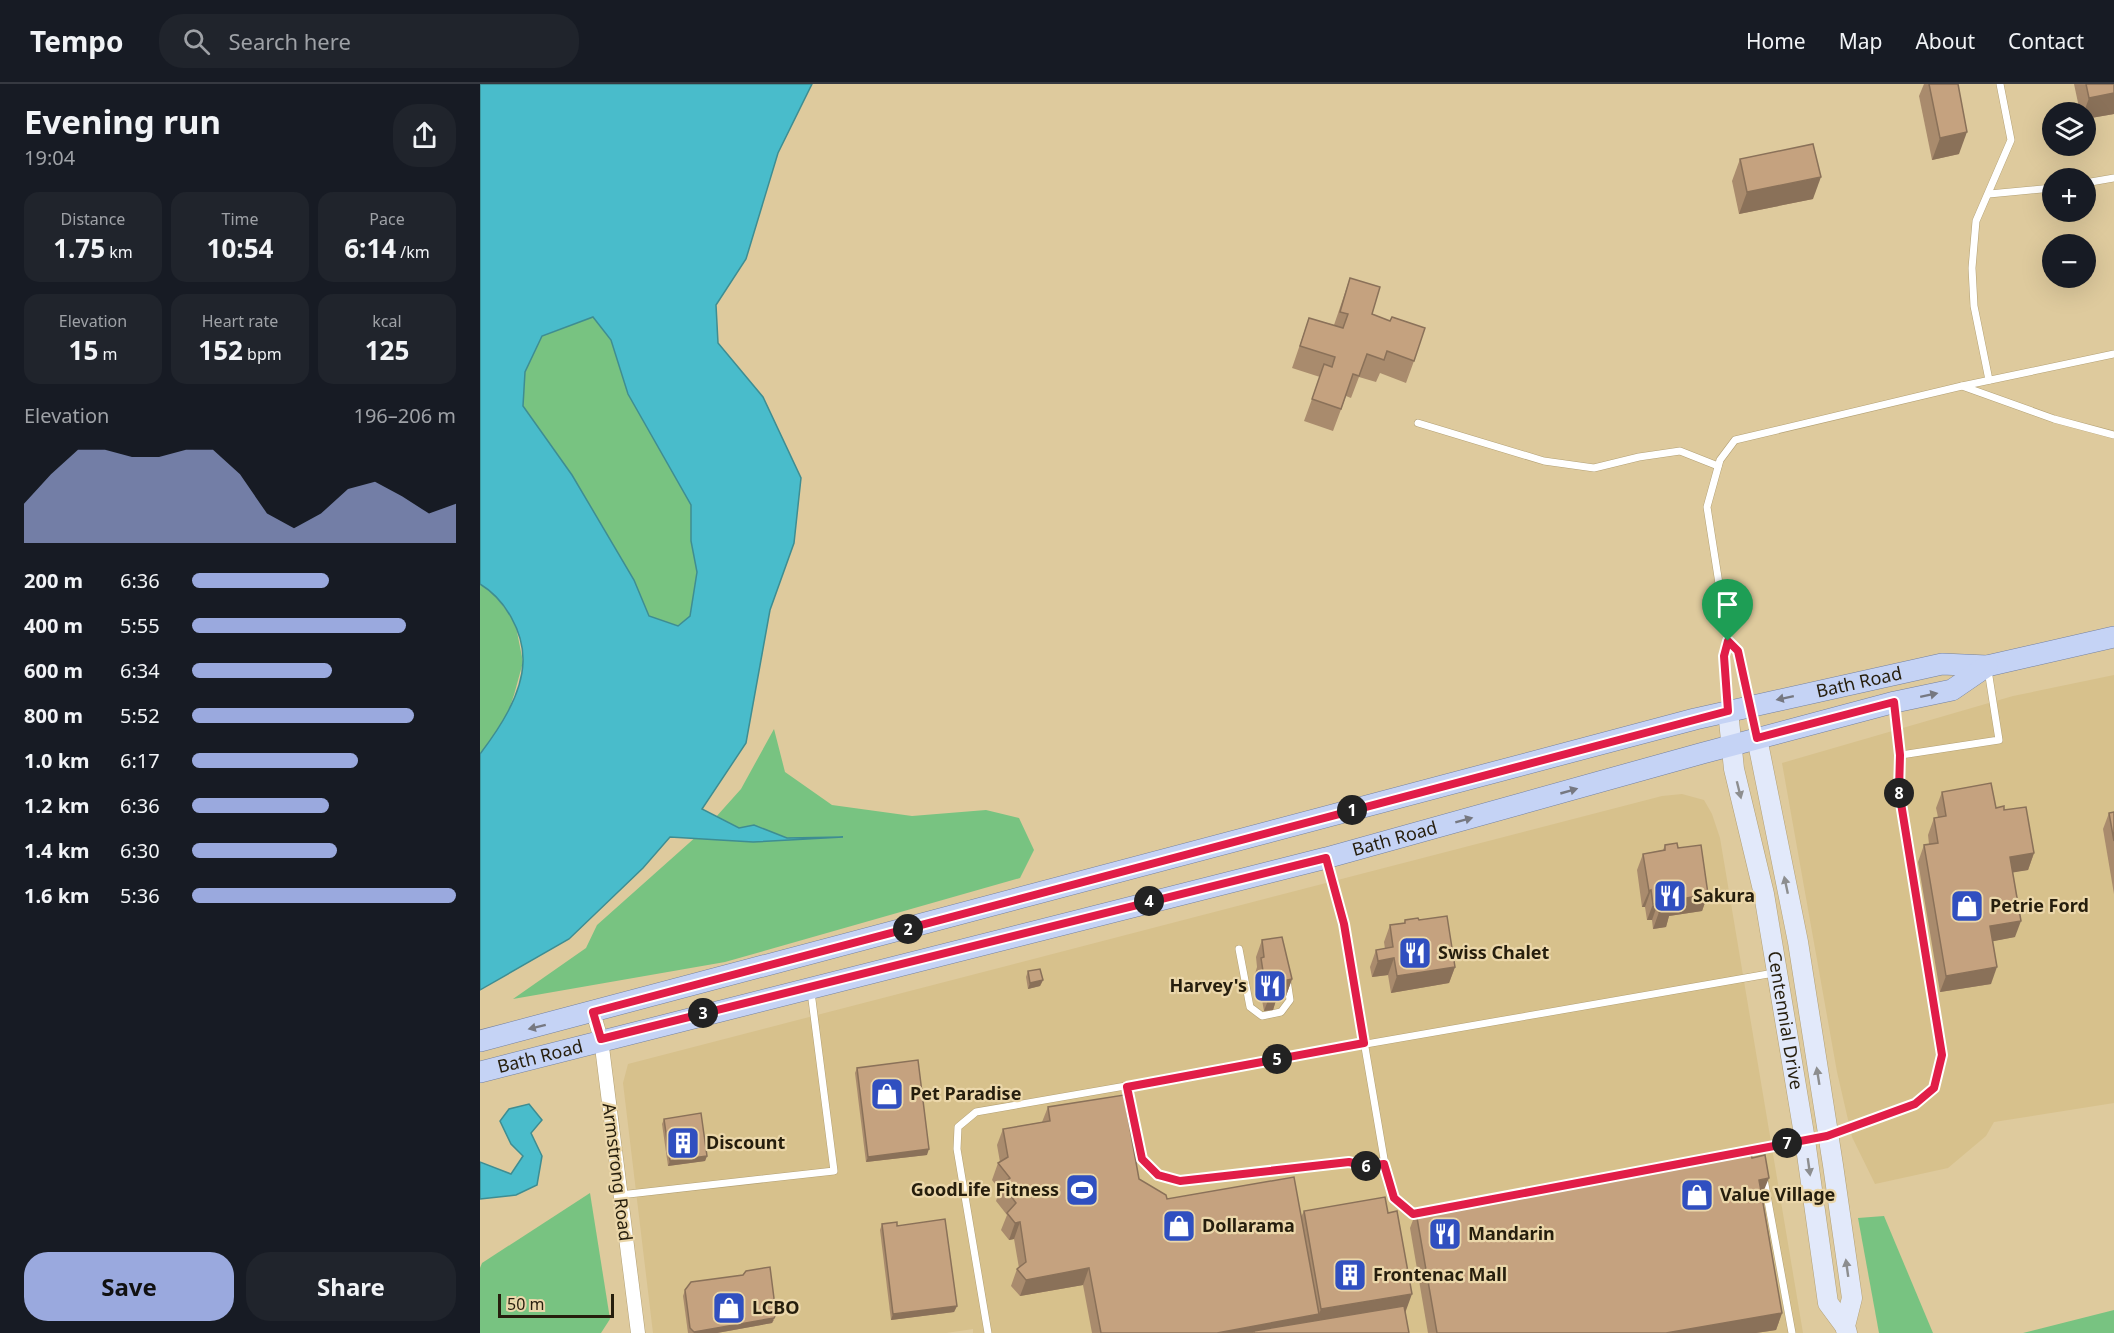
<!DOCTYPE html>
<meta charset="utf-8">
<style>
:root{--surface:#171b24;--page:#20242c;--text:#f1f3f6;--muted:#9ea1a6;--line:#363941;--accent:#9aa9de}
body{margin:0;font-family:"Noto Sans",sans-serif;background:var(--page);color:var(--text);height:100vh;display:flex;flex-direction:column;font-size:22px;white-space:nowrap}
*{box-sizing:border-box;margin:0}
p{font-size:20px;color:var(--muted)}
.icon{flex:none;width:33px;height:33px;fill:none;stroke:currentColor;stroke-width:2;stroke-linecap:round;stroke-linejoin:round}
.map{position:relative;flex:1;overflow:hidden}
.panel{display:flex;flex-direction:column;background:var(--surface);width:480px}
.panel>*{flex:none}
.buttons{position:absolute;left:1562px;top:18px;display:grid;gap:12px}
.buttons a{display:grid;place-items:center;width:54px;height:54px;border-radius:50%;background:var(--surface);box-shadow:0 6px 24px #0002;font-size:30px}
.scale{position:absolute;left:18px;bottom:15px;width:116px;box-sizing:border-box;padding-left:6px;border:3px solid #261e0d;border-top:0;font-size:16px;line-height:21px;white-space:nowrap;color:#261e0d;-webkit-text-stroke:4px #ebd7aa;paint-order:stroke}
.pin{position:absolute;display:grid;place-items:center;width:51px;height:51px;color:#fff;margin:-62px -26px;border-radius:50% 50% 50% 0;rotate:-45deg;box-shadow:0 0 6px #0007}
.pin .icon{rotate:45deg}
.km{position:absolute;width:30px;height:30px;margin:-15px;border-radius:50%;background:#222;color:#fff;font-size:16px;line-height:30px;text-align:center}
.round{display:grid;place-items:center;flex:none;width:63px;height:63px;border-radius:24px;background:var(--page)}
.head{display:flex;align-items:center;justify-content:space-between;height:102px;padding:0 24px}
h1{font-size:33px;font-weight:700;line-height:45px}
.stats{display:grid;grid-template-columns:repeat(3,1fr);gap:9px;height:102px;padding:6px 24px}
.stats div{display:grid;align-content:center;border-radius:15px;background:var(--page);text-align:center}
.stats b{font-size:26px;font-weight:700}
.stats small{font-size:16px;font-weight:400}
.stats p{font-size:16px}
.chart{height:168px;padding:12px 24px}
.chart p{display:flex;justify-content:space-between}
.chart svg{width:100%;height:108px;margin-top:6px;fill:var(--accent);opacity:.7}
.primary-button{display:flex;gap:12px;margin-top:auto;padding:12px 24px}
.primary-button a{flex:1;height:69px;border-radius:24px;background:var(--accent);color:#111;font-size:24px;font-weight:700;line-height:69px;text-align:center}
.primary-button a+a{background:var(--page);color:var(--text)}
ul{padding:0 24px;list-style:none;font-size:20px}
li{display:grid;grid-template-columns:96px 72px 1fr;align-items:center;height:45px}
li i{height:15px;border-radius:8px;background:var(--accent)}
header{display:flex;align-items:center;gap:36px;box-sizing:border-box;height:84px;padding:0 30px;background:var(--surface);border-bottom:2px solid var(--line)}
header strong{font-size:28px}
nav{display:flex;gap:33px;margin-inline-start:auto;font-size:21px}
.search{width:420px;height:54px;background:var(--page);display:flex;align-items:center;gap:15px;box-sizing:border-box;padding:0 21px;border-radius:24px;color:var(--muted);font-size:22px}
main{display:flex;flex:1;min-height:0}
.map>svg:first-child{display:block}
.built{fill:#d7c18c}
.green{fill:#78c381}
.water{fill:#49bccb;stroke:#3e8d92;stroke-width:1.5;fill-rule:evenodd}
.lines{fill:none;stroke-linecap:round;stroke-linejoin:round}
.lane-casing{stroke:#b3a074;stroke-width:8}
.street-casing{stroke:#b3a074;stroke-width:15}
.secondary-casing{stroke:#b3a074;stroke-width:21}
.primary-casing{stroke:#74809f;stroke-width:22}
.lane{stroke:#fff;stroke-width:7}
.street{stroke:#fff;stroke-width:14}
.secondary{stroke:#e2e9fa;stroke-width:20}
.primary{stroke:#c5d3f5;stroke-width:21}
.wall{fill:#a98b6d}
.shaded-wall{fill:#8a7159}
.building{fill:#c5a27f;stroke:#8a7159;stroke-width:1.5}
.oneway{fill:#767881}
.oneway2{fill:#8d8e8f}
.route-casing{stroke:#fff;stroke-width:12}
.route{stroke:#e11d48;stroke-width:8}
.labels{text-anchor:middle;stroke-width:4.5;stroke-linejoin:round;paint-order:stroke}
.street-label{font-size:18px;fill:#261e0d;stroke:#ebd7aa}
.poi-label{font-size:18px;font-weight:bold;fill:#261e0d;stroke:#ebd7aa;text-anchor:start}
</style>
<header>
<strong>Tempo</strong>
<div class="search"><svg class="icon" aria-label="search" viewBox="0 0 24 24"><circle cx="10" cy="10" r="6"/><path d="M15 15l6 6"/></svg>Search here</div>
<nav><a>Home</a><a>Map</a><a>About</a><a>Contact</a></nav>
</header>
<main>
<section class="panel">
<div class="head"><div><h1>Evening run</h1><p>19:04</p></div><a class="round"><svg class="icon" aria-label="share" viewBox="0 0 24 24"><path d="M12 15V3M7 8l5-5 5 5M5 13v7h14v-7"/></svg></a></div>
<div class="stats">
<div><p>Distance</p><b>1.75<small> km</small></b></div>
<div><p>Time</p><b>10:54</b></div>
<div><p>Pace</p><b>6:14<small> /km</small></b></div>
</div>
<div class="stats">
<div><p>Elevation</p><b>15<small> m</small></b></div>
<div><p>Heart rate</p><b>152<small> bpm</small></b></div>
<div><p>kcal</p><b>125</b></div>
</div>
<div class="chart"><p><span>Elevation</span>196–206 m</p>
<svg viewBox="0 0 160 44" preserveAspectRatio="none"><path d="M0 44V28L10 16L20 6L30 6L40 9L50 9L60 6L70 6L80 16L90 32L100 38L110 32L120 22L130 19L140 25L150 32L160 28V44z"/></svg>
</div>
<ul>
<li><b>200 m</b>6:36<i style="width:52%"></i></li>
<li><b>400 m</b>5:55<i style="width:81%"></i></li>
<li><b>600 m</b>6:34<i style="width:53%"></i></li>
<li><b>800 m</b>5:52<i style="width:84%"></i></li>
<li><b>1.0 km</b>6:17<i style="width:63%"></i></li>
<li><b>1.2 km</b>6:36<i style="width:52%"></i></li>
<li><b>1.4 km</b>6:30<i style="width:55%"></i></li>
<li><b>1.6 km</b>5:36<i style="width:100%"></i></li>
</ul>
<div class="primary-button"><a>Save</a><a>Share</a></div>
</section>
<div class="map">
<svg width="1634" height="1249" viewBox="0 0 1634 1249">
<rect width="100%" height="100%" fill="#deca9d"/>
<g class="built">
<path d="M1634 591V1019L1514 1038 1506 1052 1468 1084 1395 1100 1372 1053 1357 988 1302 679 1533 612Z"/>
<path d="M1202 710 1224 716 1232 730 1240 754 1323 1249H493V1245L466 1249H173L143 999 148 980 1182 712Z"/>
</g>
<g class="green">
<path d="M113 233 131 256 148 310 211 421V457L217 488 210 532 198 542 169 533 154 496 92 391 43 322 45 288 62 252Z"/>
<path d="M0 500 12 507 35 538 43 578 34 611 0 709Z"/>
<path d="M294 645 305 688 352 721 432 732 506 726 539 734 554 766 540 794 245 878 33 915 106 864 117 841 227 743 261 705Z"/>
<path d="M110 1109 130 1235 121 1249H0V1184L2 1179Z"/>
<path d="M1404 1132 1453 1249H1399L1378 1134Z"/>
<path d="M1634 1226V1249H1543Z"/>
</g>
<g class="water">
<path d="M0 0H332L298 69 266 175 236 221 238 259 283 313 321 394 314 459 290 526 266 659 222 725 259 744 274 741 307 754 363 753 273 758 190 753 163 784 89 855 0 906V670C19 645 42 611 43 578 44 548 25 515 0 500ZM113 233 131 256 148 310 211 421V457L217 488 210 532 198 542 169 532 154 496 92 391 43 322 45 288 62 252Z"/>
<path d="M49 1020 62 1036 51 1049 62 1072 57 1101 36 1111 0 1115V1078L31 1090 43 1072 31 1060 20 1037 29 1025Z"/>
</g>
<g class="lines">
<g class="lane-casing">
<g id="lane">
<path d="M1605 99 1634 94"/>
<path d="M1509 110 1572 104"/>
<path d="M1509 296 1494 222 1492 184 1496 137 1531 56 1520 0"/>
<path d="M1482 302 1574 335 1634 351"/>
<path d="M938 339 1064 377 1114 384 1159 373 1200 367 1238 382"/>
<path d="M1248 557 1258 567 1277 654"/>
<path d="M1248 624 1244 571 1248 557 1227 423 1240 376 1255 356 1482 302 1634 270"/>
<path d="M1421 671 1519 656 1508 586"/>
<path d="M847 776 864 840 909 1104 914 1114 933 1130 942 1128"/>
<path d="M759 865 770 923 782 932 801 928 810 916 807 896"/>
<path d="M647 1003 662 1075 677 1091 700 1097 869 1078 885 1082 905 1080"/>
<path d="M1284 1095 1312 1249"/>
<path d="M140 1111 354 1087 331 908"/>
<path d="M1009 1115 1347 1052 1435 1020 1454 1004 1462 971 1419 707 1421 671 1415 622"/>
<path d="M508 1249 477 1065 478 1043 496 1028 1294 889"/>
</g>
</g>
<g class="street-casing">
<path id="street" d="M113 928 121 955 158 1249"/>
</g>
<g class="secondary-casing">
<g id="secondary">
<path id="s1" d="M1248 627 1254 685 1284 810 1325 1056 1348 1219 1365 1242"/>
<path d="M1277 654 1318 858 1353 1081 1372 1214 1365 1242 1367 1249"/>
</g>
</g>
<g class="primary-casing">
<g id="primary">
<path id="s2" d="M0 957 1215 635 1462 580 1507 582 1634 553"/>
<path id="s3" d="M0 988 846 774 1223 669 1415 618 1472 606 1507 582"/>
</g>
</g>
<use href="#lane" class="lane"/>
<use href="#street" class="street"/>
<use href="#secondary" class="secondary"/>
<use href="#primary" class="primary"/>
</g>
<g class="wall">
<path d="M1444 0H1478L1479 70 1452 76 1439 12Z"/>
<path d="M1594 0H1634V30L1605 35V28H1600Z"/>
<path d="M1260 75 1333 115 1259 130 1252 97Z"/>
<path d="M870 194 892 230 934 277 926 299 900 289 896 298 879 293 871 314 866 312 853 347 824 337 840 293 812 284 829 234 854 241Z"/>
<path d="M1462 708 1524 726 1554 769 1548 786 1532 788 1535 853 1513 857 1511 900 1460 908 1438 778 1444 761 1449 760 1448 751 1454 734 1458 733 1456 724Z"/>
<path d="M1634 728V810L1623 745 1629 729Z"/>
<path d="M1185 761 1198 764 1228 810 1222 827 1189 832 1186 843 1173 845 1172 836H1167L1165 823H1162L1157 786 1163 770 1183 766Z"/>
<path d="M925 836H939L975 883 969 899 911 909 908 891 892 893 890 883 896 866 905 865 904 858 910 841 924 839Z"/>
<path d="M782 856 812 895 806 912 797 913 793 926 784 927 782 916H779L775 890 777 883 776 873Z"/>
<path d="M548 887 563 896 560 902 548 905 546 893Z"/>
<path d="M377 984 447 1071 386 1078 375 989Z"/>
<path d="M568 1023 659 1095 687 1115 821 1133 824 1127 925 1228 929 1249H612L603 1201 540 1212 531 1202 537 1185 539 1184 534 1155 529 1156 521 1146 527 1131 516 1117 520 1106 512 1096 518 1079 520 1078 517 1061 523 1045 562 1038Z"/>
<path d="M184 1035 227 1072 225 1077 188 1082 182 1040Z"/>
<path d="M1282 1111 1302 1229 1296 1246 1276 1249H948L930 1144 936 1128Z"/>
<path d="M402 1140 417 1142 477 1222 474 1228 411 1236 400 1146Z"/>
<path d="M205 1206 294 1236 292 1239 237 1249H208L203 1212Z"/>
</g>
<g class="shaded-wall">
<path d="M1634 9V30L1605 35V28H1604L1609 14Z"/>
<path d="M1487 48 1479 70 1452 76 1460 54Z"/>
<path d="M1341 93 1333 115 1259 130 1267 108Z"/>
<path d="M1554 769 1548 786 1524 790 1530 773Z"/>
<path d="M1171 806 1165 823H1162L1169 807Z"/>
<path d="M1228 810 1222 827 1189 832 1186 843 1173 845 1179 828 1190 817Z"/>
<path d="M1178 819 1172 836H1167L1173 820Z"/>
<path d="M1541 837 1535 853 1504 859 1510 842Z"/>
<path d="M914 874 908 891 892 893 898 877Z"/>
<path d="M975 883 969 899 911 909 917 892Z"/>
<path d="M1517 883 1511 900 1460 908 1466 892Z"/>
<path d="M812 895 806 912 797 913 793 926 784 927 790 911 797 898Z"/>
<path d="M563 896 560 902 548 905 550 899Z"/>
<path d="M789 899 782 916H779L785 900Z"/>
<path d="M449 1065 447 1071 386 1078 388 1073Z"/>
<path d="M227 1072 225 1077 188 1082 190 1077Z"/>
<path d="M1289 1094 1282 1111 1273 1112 1279 1096Z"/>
<path d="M540 1138 534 1155 529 1156 535 1139Z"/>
<path d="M609 1184 603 1201 540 1212 546 1196Z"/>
<path d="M932 1210 924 1232 774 1247 773 1249H737L839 1230 841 1225Z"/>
<path d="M477 1222 474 1228 411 1236 413 1230Z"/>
<path d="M1302 1229 1296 1246 1276 1249H1186Z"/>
<path d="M296 1230 292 1239 237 1249H214V1248Z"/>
</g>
<g class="building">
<path d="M1449 0H1478L1487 48 1460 54Z"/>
<path d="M1606 0H1634V9L1609 14Z"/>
<path d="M1333 60 1341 93 1267 108 1260 75Z"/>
<path d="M870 194 900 203 892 230 910 237 912 233 945 244 934 277 907 267 904 276 887 270 879 292 873 290 861 325 832 315 844 280 852 283 855 273 820 262 829 234 863 244 868 230 860 228Z"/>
<path d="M1511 699 1516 724 1524 722V726L1546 723 1554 769 1530 773 1541 837 1510 842 1517 883 1466 892 1444 761 1458 759 1454 734 1466 732 1462 708Z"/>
<path d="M1634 728V757L1629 729Z"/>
<path d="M1197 759 1198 764 1221 761 1228 810 1190 817 1192 826 1179 828 1178 819 1173 820 1171 806 1169 807 1163 770 1185 766V761Z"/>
<path d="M967 832 975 883 917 892 914 874 898 877 896 866 913 863 910 841 925 839V836L938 834 939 836Z"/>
<path d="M802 853 812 895 797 898 799 909 790 911 789 899 785 900 781 874 784 873 782 856Z"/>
<path d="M560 885 563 896 550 899 548 887Z"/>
<path d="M438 976 449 1065 388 1073 377 984Z"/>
<path d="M644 1011 659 1095 686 1111 687 1115 814 1093 839 1230 737 1249H621L609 1184 546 1196 537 1185 546 1178 540 1138 535 1139 527 1129 536 1119 522 1100 530 1094 518 1079 528 1073 523 1045 570 1037 568 1023Z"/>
<path d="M221 1029 227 1072 190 1077 184 1035Z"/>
<path d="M1271 1070 1272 1074 1285 1071 1289 1094 1279 1096 1302 1229 1186 1249H957L936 1128Z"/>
<path d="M905 1113 908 1129 917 1127 932 1210 841 1225 824 1127Z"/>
<path d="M465 1135 477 1222 413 1230 402 1140 417 1138V1142Z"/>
<path d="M290 1183 296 1230 294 1234 214 1248 210 1244 205 1206 211 1198 263 1191 266 1187Z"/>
<path d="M924 1222 929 1249H774V1247Z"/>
</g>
<defs><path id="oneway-solid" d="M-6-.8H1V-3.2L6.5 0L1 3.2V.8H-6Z" transform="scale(1.5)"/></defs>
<g class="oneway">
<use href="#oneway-solid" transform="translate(1449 611) rotate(-12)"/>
<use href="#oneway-solid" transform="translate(1305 614) rotate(168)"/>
<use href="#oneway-solid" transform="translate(1089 707) rotate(-16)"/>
<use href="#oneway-solid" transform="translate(984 736) rotate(-15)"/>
<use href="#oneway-solid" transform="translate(57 943) rotate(166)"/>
</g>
<g class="oneway2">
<use href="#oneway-solid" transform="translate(1259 706) rotate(76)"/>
<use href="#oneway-solid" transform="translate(1306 801) rotate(-102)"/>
<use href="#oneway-solid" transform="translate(1338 992) rotate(-99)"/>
<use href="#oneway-solid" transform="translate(1329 1083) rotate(82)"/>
<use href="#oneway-solid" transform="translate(1367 1184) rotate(-98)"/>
</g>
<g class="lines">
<g class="route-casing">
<path id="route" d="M1248 557 1258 567 1277 654 1414 618 1420 671 1419 707 1462 971 1454 1004 1435 1020 1347 1052 933 1130 914 1114 904 1080 885 1082 869 1078 700 1097 678 1091 662 1075 647 1003 884 959 864 840 846 774 121 955 113 928 1248 627 1244 572Z"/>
</g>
<use href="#route" class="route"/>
</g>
<defs>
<g id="restaurant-square" transform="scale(1.725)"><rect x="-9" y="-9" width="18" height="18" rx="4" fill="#304fc0" stroke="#ebd7aa"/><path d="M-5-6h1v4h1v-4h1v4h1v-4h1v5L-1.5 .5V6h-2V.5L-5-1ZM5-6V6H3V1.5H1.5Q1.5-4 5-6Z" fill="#fff"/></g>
<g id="shop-square" transform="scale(1.725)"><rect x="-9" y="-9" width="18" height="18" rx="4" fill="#304fc0" stroke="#ebd7aa"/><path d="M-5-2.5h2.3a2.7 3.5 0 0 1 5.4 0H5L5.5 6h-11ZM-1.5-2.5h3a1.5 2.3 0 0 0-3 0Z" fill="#fff"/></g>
<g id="building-square" transform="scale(1.725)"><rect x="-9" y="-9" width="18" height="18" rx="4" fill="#304fc0" stroke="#ebd7aa"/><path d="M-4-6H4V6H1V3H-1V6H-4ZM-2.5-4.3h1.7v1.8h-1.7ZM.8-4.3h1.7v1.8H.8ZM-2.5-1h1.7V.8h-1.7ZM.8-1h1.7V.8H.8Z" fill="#fff"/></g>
<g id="stadium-square" transform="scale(1.725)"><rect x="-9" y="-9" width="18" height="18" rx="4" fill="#304fc0" stroke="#ebd7aa"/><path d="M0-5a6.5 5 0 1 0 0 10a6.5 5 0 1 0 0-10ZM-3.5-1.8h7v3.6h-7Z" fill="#fff"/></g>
</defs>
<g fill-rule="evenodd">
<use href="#restaurant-square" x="1190" y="812"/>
<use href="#shop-square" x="1487" y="822"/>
<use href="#restaurant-square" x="935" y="869"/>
<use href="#restaurant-square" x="790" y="902"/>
<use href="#shop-square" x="407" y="1010"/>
<use href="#building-square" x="203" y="1059"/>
<use href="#stadium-square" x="602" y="1106"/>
<use href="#shop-square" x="1217" y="1111"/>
<use href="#shop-square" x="699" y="1142"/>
<use href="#restaurant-square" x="965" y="1150"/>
<use href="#building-square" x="870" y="1191"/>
<use href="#shop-square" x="249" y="1224"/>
</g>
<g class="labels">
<g class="street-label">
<text dy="6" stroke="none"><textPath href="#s2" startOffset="1425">Bath Road</textPath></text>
<text dy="6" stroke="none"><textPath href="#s3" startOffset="944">Bath Road</textPath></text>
<text dy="6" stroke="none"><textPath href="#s1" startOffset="315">Centennial Drive</textPath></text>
<text dy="6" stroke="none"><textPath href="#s3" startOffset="62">Bath Road</textPath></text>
<text transform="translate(137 1088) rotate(83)" y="6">Armstrong Road</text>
</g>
<g class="poi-label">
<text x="1213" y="818">Sakura</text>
<text x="1510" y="828">Petrie Ford</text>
<text x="958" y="875">Swiss Chalet</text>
<text x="767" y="908" text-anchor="end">Harvey's</text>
<text x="430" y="1016">Pet Paradise</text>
<text x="226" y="1065">Discount</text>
<text x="579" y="1112" text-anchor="end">GoodLife Fitness</text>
<text x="1240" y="1117">Value Village</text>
<text x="722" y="1148">Dollarama</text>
<text x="988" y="1156">Mandarin</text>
<text x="893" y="1197">Frontenac Mall</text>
<text x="272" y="1230">LCBO</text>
</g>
</g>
</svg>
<div class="buttons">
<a><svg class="icon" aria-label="layers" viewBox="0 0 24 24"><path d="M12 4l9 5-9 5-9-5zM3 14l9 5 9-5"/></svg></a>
<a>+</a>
<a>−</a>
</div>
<div class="scale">50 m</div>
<div class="pin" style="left:1248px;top:557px;background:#1e9e55"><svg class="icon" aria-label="arrive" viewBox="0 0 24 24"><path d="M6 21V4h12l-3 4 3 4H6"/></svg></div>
<b class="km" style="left:872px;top:726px">1</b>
<b class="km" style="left:428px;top:845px">2</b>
<b class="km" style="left:223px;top:929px">3</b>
<b class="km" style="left:669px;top:817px">4</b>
<b class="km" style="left:797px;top:975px">5</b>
<b class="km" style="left:886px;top:1082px">6</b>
<b class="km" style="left:1307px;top:1059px">7</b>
<b class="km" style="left:1419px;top:709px">8</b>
</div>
</main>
